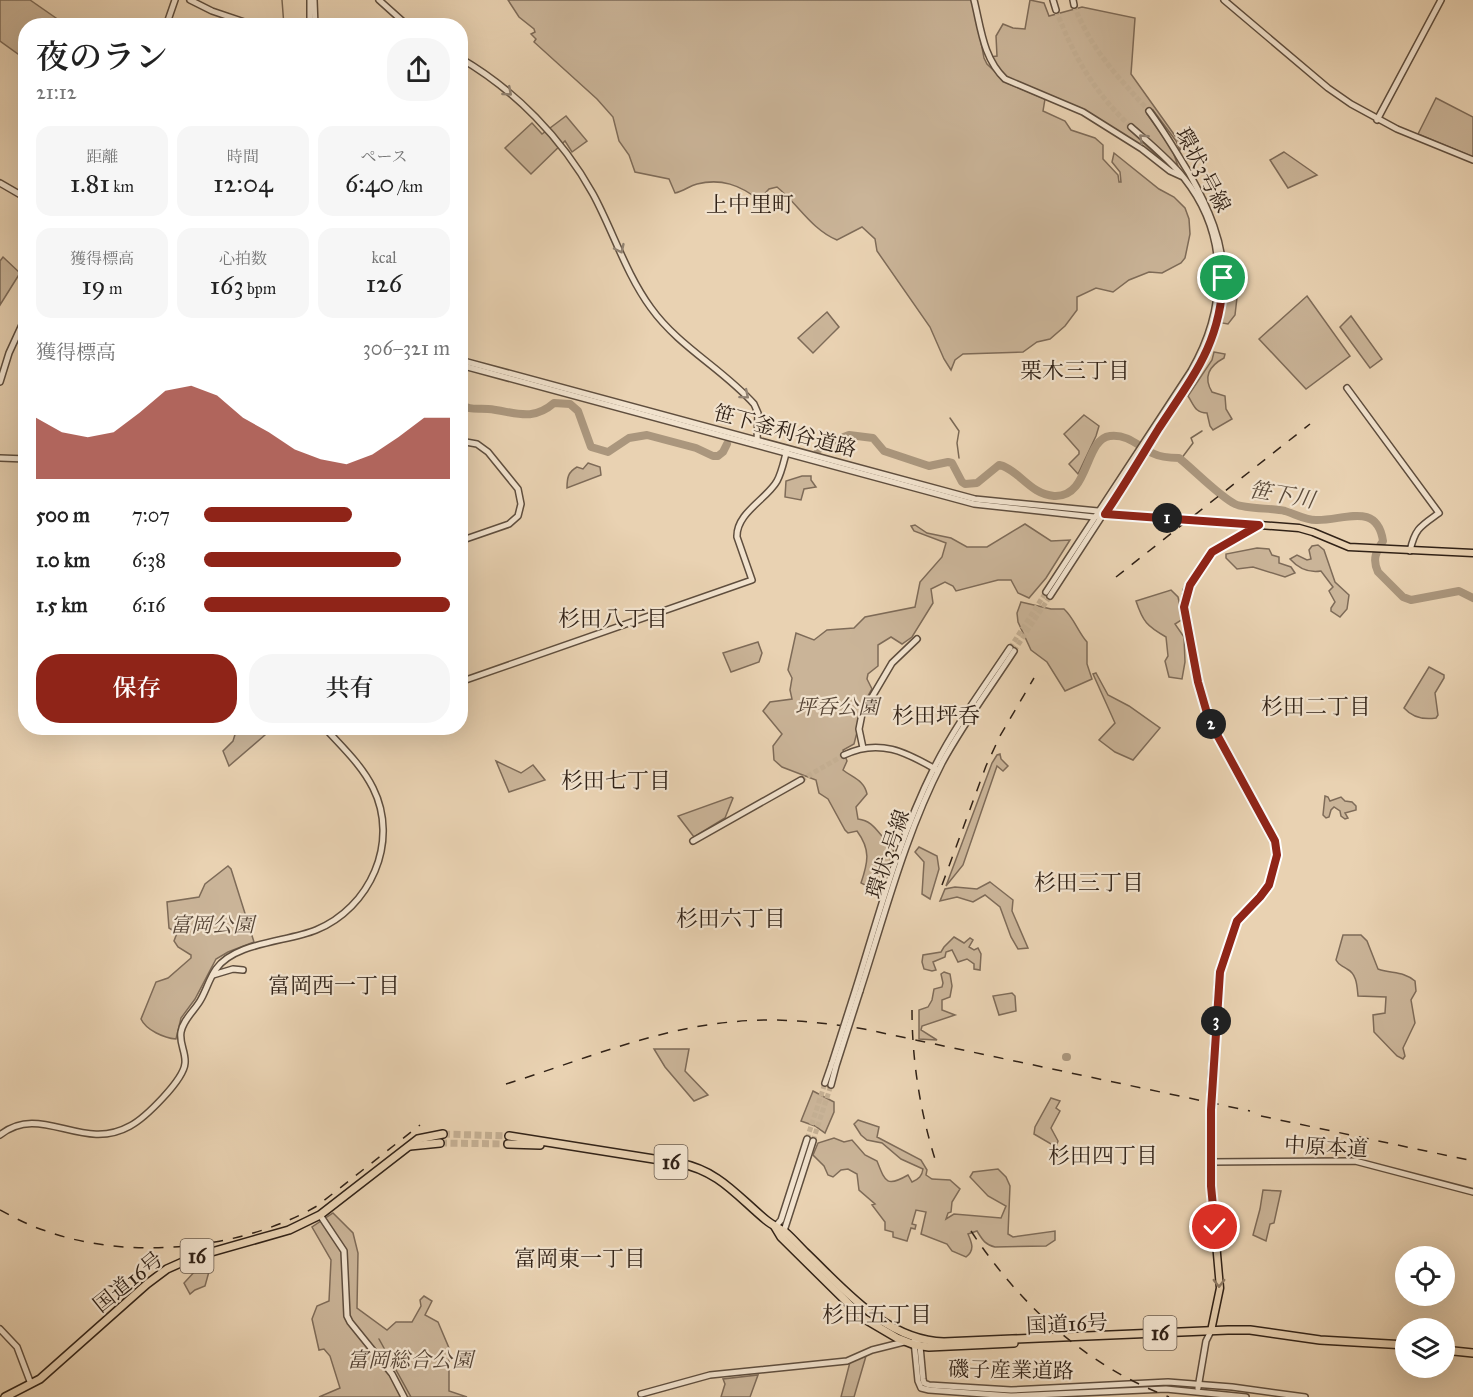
<!DOCTYPE html>
<html lang="ja">
<meta charset="utf-8">
<style>
:root{--surface:#fff;--page:#f6f6f6;--text:#222;--muted:#767676;--accent:#8f2418}
body{margin:0;font-family:"IM FELL Great Primer","Noto Serif JP",serif;background:var(--page);color:var(--text);height:100vh;display:flex;flex-direction:column;font-size:22px;white-space:nowrap}
*{box-sizing:border-box;margin:0}
p{font-size:20px;color:var(--muted)}
.icon{flex:none;width:33px;height:33px;fill:none;stroke:currentColor;stroke-width:2;stroke-linecap:round;stroke-linejoin:round}
.map{position:relative;flex:1;overflow:hidden}
.sheet{position:absolute;left:18px;top:18px;width:450px;height:717px;display:flex;flex-direction:column;background:var(--surface);border-radius:24px;box-shadow:0 6px 24px #0002}
.sheet>*{flex:none}
.tools{position:absolute;left:1395px;top:1246px;display:grid;gap:12px}
.tools a{display:grid;place-items:center;width:60px;height:60px;border-radius:50%;background:var(--surface);box-shadow:0 6px 24px #0002;font-size:30px}
.pin{position:absolute;display:grid;place-items:center;width:51px;height:51px;color:#fff;margin:-26px;border:3px solid #fff;border-radius:50%;box-shadow:0 2px 6px #0007}
.km{position:absolute;width:30px;height:30px;margin:-15px;border-radius:50%;background:#222;color:#fff;font-size:16px;line-height:30px;text-align:center}
.round{display:grid;place-items:center;flex:none;width:63px;height:63px;border-radius:24px;background:var(--page)}
.headline{display:flex;align-items:center;justify-content:space-between;height:102px;padding:0 18px}
h1{font-size:33px;font-weight:600;line-height:45px}
.metrics{display:grid;grid-template-columns:repeat(3,1fr);gap:9px;height:102px;padding:6px 18px}
.metrics div{display:grid;align-content:center;border-radius:15px;background:var(--page);text-align:center}
.metrics b{font-size:26px;font-weight:600}
.metrics small{font-size:16px;font-weight:400}
.metrics p{font-size:16px}
.chart{height:168px;padding:12px 18px}
.chart p{display:flex;justify-content:space-between}
.chart svg{width:100%;height:108px;margin-top:6px;fill:var(--accent);opacity:.7}
.cta{display:flex;gap:12px;margin-top:auto;padding:12px 18px}
.cta a{flex:1;height:69px;border-radius:24px;background:var(--accent);color:#fff;font-size:24px;font-weight:600;line-height:69px;text-align:center}
.cta a+a{background:var(--page);color:var(--text)}
ul{padding:0 18px;list-style:none;font-size:20px}
li{display:grid;grid-template-columns:96px 72px 1fr;align-items:center;height:45px}
li i{height:15px;border-radius:8px;background:var(--accent)}
.map>svg:first-child{display:block}
.green{fill:#cab498;stroke:#7e6b58;stroke-width:1.5}
.lines{fill:none;stroke-linecap:round;stroke-linejoin:round}
.stream{stroke:#7a6854;stroke-width:1.5}
.river{stroke:#aa967d;stroke-width:8}
.tertiary-tunnel{stroke:#c4af93;stroke-width:5;stroke-dasharray:5 2.5;stroke-linecap:butt}
.trunk-tunnel{stroke:#c4af93;stroke-width:7;stroke-dasharray:7 3.5;stroke-linecap:butt}
.tertiary-casing{stroke:#5f4e3e;stroke-width:8}
.primary-casing{stroke:#312217;stroke-width:9}
.trunk-casing{stroke:#312217;stroke-width:10}
.tertiary{stroke:#f1e2cd;stroke-width:5}
.primary{stroke:#e9d2b2;stroke-width:6}
.trunk{stroke:#e9d2b2;stroke-width:7}
.rail{stroke:#312217;stroke-width:1.5;stroke-dasharray:10 10;stroke-linecap:butt}
.tertiary-bridge-casing{stroke:#5f4e3e;stroke-width:8;stroke-linecap:butt}
.tertiary-bridge{stroke:#f1e2cd;stroke-width:5}
.oneway{stroke:#918272}
.oneway2{stroke:#8d7a64}
.route-casing{stroke:#fff;stroke-width:12}
.route{stroke:#8f2418;stroke-width:8}
.labels{text-anchor:middle;stroke-width:4.5;stroke-linejoin:round;paint-order:stroke}
.shield{fill:#f1e2cd;stroke:#6b5c4e;stroke-width:1.5}
.shield-label{font-size:20px;font-weight:bold;fill:#312217}
.street-label{font-size:21px;fill:#312217;stroke:#f1e2cd}
.park-label{font-size:21px;font-style:italic;fill:#574637;stroke:#f1e2cd}
.neighbourhood-label{font-size:22px;fill:#312217;stroke:#f1e2cd}
.water-label{font-size:22px;font-style:italic;fill:#5b4b3b;stroke:#f1e2cd}
</style>
<div class="map">
<svg width="1473" height="1397" viewBox="0 0 1473 1397">
<rect width="100%" height="100%" fill="#e9d2b2"/>
<filter id="stains"><feTurbulence type="fractalNoise" baseFrequency=".00333" numOctaves="4"/><feColorMatrix values="0 0 0 0 .2 0 0 0 0 .09 0 0 0 0 .02 0 0 0 .5 -.17"/></filter>
<radialGradient id="worn" r=".72"><stop offset=".6" stop-color="#630" stop-opacity="0"/><stop offset="1" stop-color="#630" stop-opacity=".3"/></radialGradient>
<g class="green">
<path d="M0 0H30L66 25 26 26 25 59 0 41Z"/>
<path d="M508 0H973L984 58 987 64 1007 83 1045 99 1043 111 1065 121 1071 130 1095 138 1103 145V159L1118 175 1119 182H1121L1120 172 1112 162 1114 153 1159 189 1174 197 1185 208 1189 219 1190 234 1185 258 1181 263 1162 273 1149 272 1129 280 1113 292 1096 288 1077 297V310L1065 326 1050 339 1037 342 1023 352 963 354 955 360 951 370 944 359 930 327 877 251 875 239 862 227 837 240C811 229 798 204 777 187L769 189 759 200C740 185 721 178 697 184 689 186 684 191 675 193L669 179 635 172 629 155 619 141 613 117 597 99 534 42 536 39 531 34 535 32 534 29 519 17Z"/>
<path d="M1030 0 1044 3 1049 16 1082 7 1135 18 1131 74 1183 147 1180 150 1176 141 1153 110 1147 114 1172 149 1178 166 1133 125 1129 129 1171 169 1086 111 1009 79 1003 74 990 57 997 56 996 36 1003 24 1013 28 1025 29Z"/>
<path d="M1436 98 1473 117V156H1471L1418 134Z"/>
<path d="M566 116 587 141 572 152 565 141 531 174 505 148 532 123 542 134Z"/>
<path d="M1284 152 1317 175 1288 188 1270 160Z"/>
<path d="M3 257 20 273 0 305V261Z"/>
<path d="M1228 280H1239L1235 315 1228 324 1222 323Z"/>
<path d="M1307 296 1350 356 1306 389 1259 339Z"/>
<path d="M827 312 839 327 813 353 798 338Z"/>
<path d="M1351 316 1382 359 1370 368 1340 327Z"/>
<path d="M1214 352 1225 354 1224 358C1209 366 1203 377 1212 392L1225 396 1226 409 1232 419 1213 430 1210 426 1207 413C1195 413 1194 405 1188 396L1212 360Z"/>
<path d="M1084 415 1099 426 1096 436 1078 474 1069 464 1079 454V451L1064 434Z"/>
<path d="M588 463 600 467 601 475 567 488C567 478 568 472 577 467L583 469Z"/>
<path d="M802 476H811V480L816 487 804 489 801 500 785 497 786 481Z"/>
<path d="M1025 524 1051 541 1070 540 1046 578 1029 598 1018 593 1011 580H998L956 591 953 586 945 582 931 589 933 603 912 637 902 644 891 637 878 645V666L868 674 867 679 872 689 865 701 854 744 843 750 847 761 843 770C853 778 864 780 867 794L856 807 858 819C879 822 877 839 895 845L880 893 861 883C868 862 871 850 857 831L848 833 845 830 828 799 819 793 816 780 782 767 774 760 773 746 782 734 763 711 770 702 792 699 790 690 792 678 788 670 796 633 814 640 827 630 854 628 865 617 915 607 920 582 942 557 946 543 914 531 911 526 915 525 927 533 951 538 967 547H987Z"/>
<path d="M1318 545 1324 550 1335 582 1349 595 1347 609 1340 617 1331 611V608L1335 602 1329 591 1333 587 1321 571C1309 573 1298 568 1290 559L1297 555 1307 560 1311 559 1309 550 1312 546Z"/>
<path d="M1257 548 1269 549 1272 555 1279 557V563L1291 567 1295 573 1285 577 1253 567 1237 569 1226 558V554Z"/>
<path d="M1171 590 1178 597 1183 619 1175 624 1184 637 1185 662 1182 679 1169 677 1165 661 1168 656 1166 637C1147 626 1143 622 1136 601Z"/>
<path d="M1021 602 1051 609H1064C1074 618 1078 632 1087 642V664L1092 679 1065 691 1047 662 1031 650 1018 622 1017 613Z"/>
<path d="M758 642 762 653 759 662 731 672 723 653Z"/>
<path d="M1429 667 1444 675V678L1435 693 1438 715 1436 718C1423 720 1412 717 1404 708Z"/>
<path d="M1096 673 1108 695 1129 706 1160 728 1133 760 1115 752 1099 740 1115 723 1093 674Z"/>
<path d="M237 728H273L229 766 223 751 233 741Z"/>
<path d="M1000 754 1001 759 1008 766 1003 771 997 766 963 865 946 886 992 763 997 755Z"/>
<path d="M496 761 521 773 533 765 545 780 509 792Z"/>
<path d="M1325 796 1328 797 1330 801 1341 797 1345 801 1352 802 1356 806V810L1345 813 1348 818 1345 819 1341 816 1340 811 1334 807 1331 810 1329 817 1326 818 1323 815Z"/>
<path d="M731 797 733 798 725 818 694 837 678 816Z"/>
<path d="M919 847 937 856 939 869 930 899 922 894 924 862 915 852Z"/>
<path d="M228 866 231 869 254 942 228 952 216 959 195 999 181 1018 176 1039C164 1038 146 1030 141 1019L156 982 168 978 191 958V955L178 947 174 941 177 933 169 928 167 902 199 897 205 884Z"/>
<path d="M990 882 1013 900 1012 911 1028 948 1018 949 1011 937 1000 907 985 895 973 902 957 897 940 901 945 889 955 887 977 889Z"/>
<path d="M1343 935H1361L1367 941 1378 969C1392 974 1403 971 1415 981L1416 991 1411 1000 1415 1023 1403 1048 1405 1056 1403 1059 1397 1056 1374 1032 1373 1015 1385 1013 1386 997 1358 996C1357 986 1357 974 1347 969 1342 965 1339 966 1336 960Z"/>
<path d="M954 937 964 943 970 938 973 940 969 947 974 950 978 948 981 954 980 970 974 969V964L967 959 958 962 952 950 946 952 945 957 933 962 936 970 932 971 924 969 922 962 923 955 941 952 944 947Z"/>
<path d="M944 972 950 974 952 986 950 997 942 1000V1010L955 1015 922 1026 921 1030 937 1040 919 1039V1010L928 1007 932 1000 934 989 942 987 943 983 941 974Z"/>
<path d="M1012 993 1015 996 1016 1011 999 1015 993 996Z"/>
<path d="M654 1049H689L685 1071 708 1095 694 1101 665 1067Z"/>
<path d="M813 1091 834 1102V1112L825 1133 815 1126 801 1121Z"/>
<path d="M1051 1098 1060 1101 1056 1108 1060 1111 1051 1128 1058 1141 1056 1147 1034 1134 1035 1127Z"/>
<path d="M858 1120 879 1127 877 1137 921 1160 927 1170 926 1175 932 1179 950 1180 960 1189 952 1202 951 1212 948 1213 946 1219 954 1214 1001 1218 1006 1206 988 1196 970 1177 973 1172 998 1169 1006 1177 1010 1186 1008 1234 1013 1237 1055 1231V1240L1046 1246 995 1247C985 1245 982 1239 977 1231L968 1234C972 1243 975 1250 966 1257L952 1251 947 1244 921 1234 926 1212 916 1210 912 1224 916 1225 915 1229 911 1228 907 1241 893 1237V1232L885 1230V1222L872 1205 875 1204 859 1190 857 1174 848 1169 841 1170 833 1177 828 1175 824 1166 813 1155 818 1143 834 1138 844 1142 852 1140 865 1155 877 1161C885 1181 886 1188 908 1175L912 1182C919 1179 922 1176 923 1169L901 1159 882 1143 867 1140 861 1135 854 1124Z"/>
<path d="M1263 1190 1281 1191 1274 1223 1270 1224 1266 1241 1253 1235 1260 1209Z"/>
<path d="M333 1213 353 1233 358 1253 357 1308 387 1330 396 1322H412L421 1306 420 1300 424 1296 432 1301 425 1315 438 1322 449 1348V1391L467 1397H319L340 1388 330 1356 324 1349 319 1350 312 1319 317 1306 329 1301 331 1260 312 1227Z"/>
<path d="M198 1268H210L205 1286 195 1290 190 1294 184 1283Z"/>
<path d="M866 1356 854 1397H841L850 1362Z"/>
<path d="M758 1375 750 1397H721L725 1384 723 1379Z"/>
</g>
<g class="lines">
<g class="stream">
<path d="M282 0 284 26"/>
<path d="M950 418 959 431 957 443 959 458"/>
<path d="M1181 459 1193 443 1191 438 1202 431"/>
<path d="M953 465 955 464"/>
<path d="M379 1339 411 1397"/>
</g>
<g class="river">
<path d="M460 403C468 411 478 408 488 409 513 411 531 423 554 403L570 404 578 411 591 447 608 452 629 438 647 435 696 448 713 456H718L723 452 727 444"/>
<path d="M818 450 825 444 849 435 873 438 884 451 929 466 948 462 952 463 962 482 965 484 977 483 999 465 1003 466C1022 474 1031 494 1054 496 1090 498 1084 439 1110 436 1128 434 1138 446 1152 453 1160 457 1170 458 1179 458 1193 469 1220 497 1235 504 1245 509 1273 508 1285 511 1295 514 1305 520 1316 520 1343 521 1377 501 1383 541 1376 552 1372 559 1378 572L1403 597 1411 600 1459 591 1473 598"/>
<path d="M1066 1057H1067"/>
</g>
<g class="tertiary-tunnel">
<path d="M1074 5C1091 50 1118 77 1149 111"/>
<path d="M1056 10C1074 57 1094 92 1131 127"/>
<path d="M1010 648 1046 592"/>
<path d="M1014 651 1050 596"/>
<path d="M801 780 844 755"/>
<path d="M807 1139 825 1083"/>
<path d="M813 1141 831 1085"/>
</g>
<g class="trunk-tunnel">
<path d="M443 1134 509 1136"/>
<path d="M440 1143 508 1144"/>
</g>
<g class="tertiary-casing">
<g id="tertiary">
<path d="M190 0 212 11 256 26"/>
<path d="M310 0V26"/>
<path d="M314 0 315 26"/>
<path d="M379 0 408 26"/>
<path d="M974 0C981 28 983 58 1005 79L1083 112 1142 149 1170 171 1181 176"/>
<path d="M1053 0 1056 10"/>
<path d="M1073 0 1074 5"/>
<path d="M1224 0 1328 88 1351 104 1397 129 1473 160"/>
<path d="M166 26 175 0"/>
<path d="M460 58C515 90 562 138 593 194 613 231 626 274 651 308 679 347 723 369 754 404L758 413 757 441"/>
<path d="M1377 120 1441 0"/>
<path d="M0 183 26 198"/>
<path d="M460 360 975 499 1098 511 1105 514 1259 525"/>
<path d="M460 365 974 504 1094 517 1103 515"/>
<path d="M0 382 9 353 26 316"/>
<path d="M1347 388 1439 513C1421 526 1415 528 1410 551"/>
<path d="M460 441 477 444 488 452 518 489 521 504 518 516 509 524 460 541"/>
<path d="M0 458 26 459"/>
<path d="M1046 592 1191 371C1227 309 1230 236 1184 178 1169 159 1149 143 1131 127"/>
<path d="M1050 596 1193 376C1238 300 1231 248 1189 173 1176 152 1164 131 1149 111"/>
<path d="M460 682 752 580 737 537C736 513 767 499 777 481 782 472 784 460 787 450"/>
<path d="M863 748 859 729 862 714 892 663 917 639"/>
<path d="M844 755C879 738 906 752 937 770"/>
<path d="M693 841 801 780"/>
<path d="M213 975 233 969 243 970"/>
<path d="M856 988C879 914 899 838 934 768 955 726 984 687 1010 648"/>
<path d="M860 991C885 914 905 835 942 763 963 724 990 688 1014 651"/>
<path d="M825 1083 832 1063"/>
<path d="M831 1085 836 1066"/>
<path d="M0 1135C41 1102 82 1153 130 1126 145 1118 184 1080 185 1063 186 1052 179 1043 181 1032 183 1020 194 1011 200 1001 206 991 209 979 216 969 235 942 287 942 316 930 370 908 400 842 373 788 361 764 342 747 325 728"/>
<path d="M1211 1162 1355 1161 1473 1192"/>
<path d="M320 1215 344 1251 347 1316 350 1322 392 1374 404 1397"/>
<path d="M775 1227 781 1220 807 1139"/>
<path d="M783 1234 813 1141"/>
<path d="M0 1329 17 1347 31 1384"/>
<path d="M914 1338 920 1346 923 1379 924 1383 929 1385 1011 1390 1168 1382 1232 1387 1305 1397"/>
<path d="M914 1341 918 1381 921 1388 929 1390 1011 1396 1166 1389 1246 1397"/>
<path d="M1198 1388 1206 1341 1211 1331"/>
<path d="M641 1394 710 1375 847 1361 872 1350 904 1342"/>
</g>
</g>
<g class="primary-casing">
<path id="primary" d="M1211 1331 1220 1288 1211 1186V1091L1219 972 1237 921 1260 897 1269 885 1277 855 1275 841 1209 720 1198 682 1184 607 1187 590 1193 580 1212 552 1259 525 1299 528 1313 532 1349 547 1473 553"/>
</g>
<g class="trunk-casing">
<g id="trunk">
<path d="M509 1136 679 1163C719 1171 736 1195 766 1220 772 1225 779 1228 785 1232 792 1238 798 1245 805 1252 843 1288 886 1341 944 1342L1228 1330H1250L1320 1340 1406 1345"/>
<path d="M508 1144 540 1145"/>
<path d="M410 1146 440 1143"/>
<path d="M775 1227 781 1237 863 1318 897 1338 915 1345 929 1347 1014 1343"/>
<path d="M1444 1350 1473 1353"/>
<path d="M5 1397 40 1379 147 1284 167 1269 194 1257 289 1230 320 1215 418 1139 443 1134"/>
</g>
</g>
<use href="#tertiary" class="tertiary"/>
<use href="#primary" class="primary"/>
<use href="#trunk" class="trunk"/>
<g class="rail">
<path d="M1116 577 1310 424"/>
<path d="M942 885 986 766 1000 736 1034 678"/>
<path d="M912 1010C912 1060 920 1111 935 1159"/>
<path d="M506 1084C580 1061 654 1029 731 1022 776 1017 820 1022 864 1029L1250 1111"/>
<path d="M1261 1116 1473 1161"/>
<path d="M0 1210C15 1218 30 1226 46 1231 129 1261 241 1250 317 1206L420 1125"/>
<path d="M971 1231C1020 1305 1085 1365 1169 1397"/>
</g>
<g class="tertiary-bridge-casing">
<g id="tertiary-bridge">
<path d="M832 1063 856 988"/>
<path d="M836 1066 860 991"/>
</g>
</g>
<use href="#tertiary-bridge" class="tertiary-bridge"/>
</g>
<defs><path id="oneway-chevron" d="M-2-3.5L2.5 0L-2 3.5" fill="none" stroke-width="1.6" stroke-linecap="round" stroke-linejoin="round" transform="scale(1.5)"/></defs>
<g class="oneway">
<use href="#oneway-chevron" transform="translate(508 92) rotate(41)"/>
<use href="#oneway-chevron" transform="translate(1143 138) rotate(-137)"/>
<use href="#oneway-chevron" transform="translate(620 249) rotate(65)"/>
<use href="#oneway-chevron" transform="translate(745 395) rotate(40)"/>
</g>
<use class="oneway2" href="#oneway-chevron" transform="translate(1219 1283) rotate(90)"/>
<g class="lines">
<g class="route-casing">
<path id="route" d="M1215 1227 1211 1186V1110L1220 972 1237 921 1260 897 1269 885 1277 855 1275 841 1209 720 1198 682 1184 607 1190 585 1212 552 1259 525 1105 514C1124 486 1141 457 1159 428 1193 376 1221 343 1223 278"/>
</g>
<use href="#route" class="route"/>
</g>
<g class="labels">
<g class="shield">
<rect x="654.5" y="1145" width="33" height="34" rx="4.5"/>
<rect x="180.5" y="1239" width="33" height="34" rx="4.5"/>
<rect x="1143.5" y="1316" width="33" height="34" rx="4.5"/>
</g>
<g class="shield-label">
<text x="671" y="1169">16</text>
<text x="197" y="1263">16</text>
<text x="1160" y="1340">16</text>
</g>
<g class="street-label">
<text transform="translate(1203 170) rotate(62)" y="7">環状3号線</text>
<text transform="translate(785 431) rotate(15)" y="7">笹下釜利谷道路</text>
<text transform="translate(888 854) rotate(-71)" y="7">環状3号線</text>
<text transform="translate(1326 1147) rotate(3)" y="7">中原本道</text>
<text transform="translate(128 1282) rotate(-39)" y="7">国道16号</text>
<text transform="translate(1067 1324) rotate(-3)" y="7">国道16号</text>
<text transform="translate(1011 1370) rotate(1)" y="7">磯子産業道路</text>
</g>
<g class="park-label">
<text x="837" y="714">坪呑公園</text>
<text x="212" y="932">富岡公園</text>
<text x="410" y="1367">富岡総合公園</text>
</g>
<g class="neighbourhood-label">
<text x="750" y="212">上中里町</text>
<text x="1075" y="378">栗木三丁目</text>
<text x="613" y="626">杉田八丁目</text>
<text x="1316" y="714">杉田二丁目</text>
<text x="936" y="723">杉田坪呑</text>
<text x="616" y="788">杉田七丁目</text>
<text x="1089" y="890">杉田三丁目</text>
<text x="731" y="926">杉田六丁目</text>
<text x="334" y="993">富岡西一丁目</text>
<text x="1103" y="1163">杉田四丁目</text>
<text x="580" y="1266">富岡東一丁目</text>
<text x="877" y="1322">杉田五丁目</text>
</g>
<g class="water-label">
<text transform="translate(1282 494) rotate(10)" y="8">笹下川</text>
</g>
</g>
<rect width="100%" height="100%" filter="url(#stains)"/>
<rect width="100%" height="100%" fill="url(#worn)"/>
</svg>
<div class="tools">
<a><svg class="icon" aria-label="locate" viewBox="0 0 24 24"><circle cx="12" cy="12" r="6"/><path d="M12 2v4M12 18v4M2 12h4M18 12h4"/></svg></a>
<a><svg class="icon" aria-label="layers" viewBox="0 0 24 24"><path d="M12 4l9 5-9 5-9-5zM3 14l9 5 9-5"/></svg></a>
</div>
<div class="pin" style="left:1223px;top:278px;background:#1e9e55"><svg class="icon" aria-label="arrive" viewBox="0 0 24 24"><path d="M6 21V4h12l-3 4 3 4H6"/></svg></div>
<div class="pin" style="left:1215px;top:1227px;background:#d93025"><svg class="icon" aria-label="check" viewBox="0 0 24 24"><path d="M5 12l5 5 9-10"/></svg></div>
<b class="km" style="left:1167px;top:518px">1</b>
<b class="km" style="left:1211px;top:724px">2</b>
<b class="km" style="left:1216px;top:1021px">3</b>
<section class="sheet">
<div class="headline"><div><h1>夜のラン</h1><p>21:12</p></div><a class="round"><svg class="icon" aria-label="share" viewBox="0 0 24 24"><path d="M12 15V3M7 8l5-5 5 5M5 13v7h14v-7"/></svg></a></div>
<div class="metrics">
<div><p>距離</p><b>1.81<small> km</small></b></div>
<div><p>時間</p><b>12:04</b></div>
<div><p>ペース</p><b>6:40<small> /km</small></b></div>
</div>
<div class="metrics">
<div><p>獲得標高</p><b>19<small> m</small></b></div>
<div><p>心拍数</p><b>163<small> bpm</small></b></div>
<div><p>kcal</p><b>126</b></div>
</div>
<div class="chart"><p><span>獲得標高</span>306–321 m</p>
<svg viewBox="0 0 160 44" preserveAspectRatio="none"><path d="M0 44V19L10 25L20 27L30 25L40 17L50 8L60 6L70 10L80 19L90 25L100 32L110 36L120 38L130 34L140 27L150 19L160 19V44z"/></svg>
</div>
<ul>
<li><b>500 m</b>7:07<i style="width:60%"></i></li>
<li><b>1.0 km</b>6:38<i style="width:80%"></i></li>
<li><b>1.5 km</b>6:16<i style="width:100%"></i></li>
</ul>
<div class="cta"><a>保存</a><a>共有</a></div>
</section>
</div>
